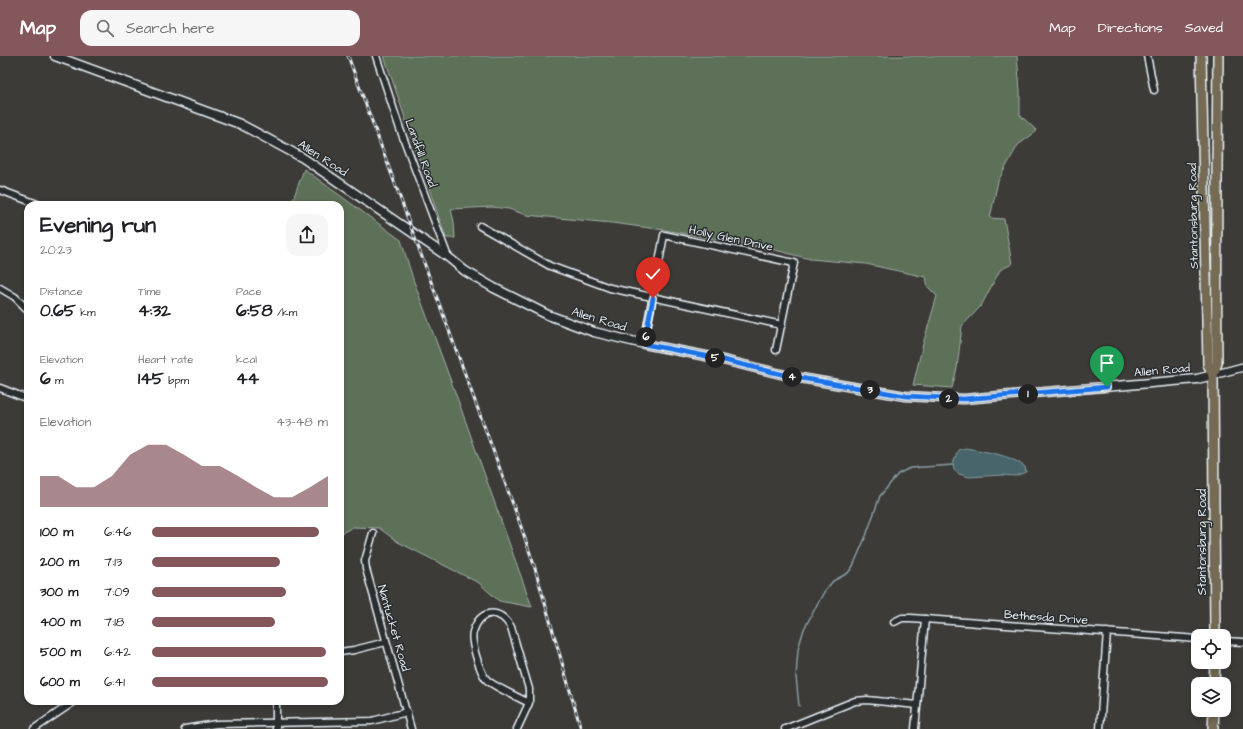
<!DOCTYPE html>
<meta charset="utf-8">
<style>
:root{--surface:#fff;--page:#f6f6f6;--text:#202124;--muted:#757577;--accent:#84575d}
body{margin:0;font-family:"Architects Daughter",sans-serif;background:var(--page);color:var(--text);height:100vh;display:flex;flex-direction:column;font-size:15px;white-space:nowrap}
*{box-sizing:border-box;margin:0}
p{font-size:13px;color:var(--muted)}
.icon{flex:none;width:22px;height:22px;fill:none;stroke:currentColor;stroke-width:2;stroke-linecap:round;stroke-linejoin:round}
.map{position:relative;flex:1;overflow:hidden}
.side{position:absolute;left:24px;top:145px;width:320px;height:504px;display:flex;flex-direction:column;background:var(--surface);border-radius:12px;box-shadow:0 2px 6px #0003}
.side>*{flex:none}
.buttons{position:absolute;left:1191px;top:573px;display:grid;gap:8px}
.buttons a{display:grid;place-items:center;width:40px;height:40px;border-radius:8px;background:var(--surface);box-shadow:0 2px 6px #0003;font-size:20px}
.pin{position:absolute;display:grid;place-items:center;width:34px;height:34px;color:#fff;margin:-41px -17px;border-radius:50% 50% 50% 0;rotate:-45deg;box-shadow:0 0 4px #0007}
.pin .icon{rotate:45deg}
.km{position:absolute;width:20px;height:20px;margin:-10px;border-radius:50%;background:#222;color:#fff;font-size:11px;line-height:20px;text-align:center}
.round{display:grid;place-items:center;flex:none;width:42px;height:42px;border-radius:12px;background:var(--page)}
.overview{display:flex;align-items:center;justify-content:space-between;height:68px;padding:0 16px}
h1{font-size:22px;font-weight:700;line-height:30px}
.stats{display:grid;grid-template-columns:repeat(3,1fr);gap:6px;height:68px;padding:4px 16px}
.stats div{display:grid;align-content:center}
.stats b{font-size:17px;font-weight:700}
.stats small{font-size:11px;font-weight:400}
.stats p{font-size:11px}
.chart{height:112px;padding:8px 16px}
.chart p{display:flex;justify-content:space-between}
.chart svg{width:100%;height:72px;margin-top:4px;fill:var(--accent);opacity:.7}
ul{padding:0 16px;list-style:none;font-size:13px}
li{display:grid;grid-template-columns:64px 48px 1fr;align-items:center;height:30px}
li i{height:10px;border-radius:5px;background:var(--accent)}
header{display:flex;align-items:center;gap:24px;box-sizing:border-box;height:56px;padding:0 20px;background:var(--accent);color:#fff}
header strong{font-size:19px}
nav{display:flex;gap:22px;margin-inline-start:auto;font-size:14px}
.search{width:280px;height:36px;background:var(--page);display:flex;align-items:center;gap:10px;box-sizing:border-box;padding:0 14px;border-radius:12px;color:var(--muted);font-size:15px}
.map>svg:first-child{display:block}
.green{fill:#5d6f58;stroke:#a2b0a8}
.water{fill:#47656b;stroke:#879da3}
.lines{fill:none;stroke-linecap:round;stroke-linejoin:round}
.stream{stroke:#879da3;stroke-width:1.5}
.minor-casing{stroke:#e8f1f8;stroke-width:9}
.tertiary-casing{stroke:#e8f1f8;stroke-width:10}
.secondary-casing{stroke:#e8f1f8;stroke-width:11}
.primary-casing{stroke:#e8f1f8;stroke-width:12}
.minor{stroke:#2a2d2e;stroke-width:6}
.tertiary{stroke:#2a2d2e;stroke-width:7}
.secondary{stroke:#2a2d2e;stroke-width:8}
.primary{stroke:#746b52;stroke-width:9}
.rail-casing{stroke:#e8f1f8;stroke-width:3}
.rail{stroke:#2a2d2e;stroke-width:1.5;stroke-dasharray:4.5;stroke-linecap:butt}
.route-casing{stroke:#fff;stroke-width:8}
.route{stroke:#1a73e8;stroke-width:5}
.labels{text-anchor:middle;stroke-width:3;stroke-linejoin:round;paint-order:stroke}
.street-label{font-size:12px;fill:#e8f1f8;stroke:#2a2d2e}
</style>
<header>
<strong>Map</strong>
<div class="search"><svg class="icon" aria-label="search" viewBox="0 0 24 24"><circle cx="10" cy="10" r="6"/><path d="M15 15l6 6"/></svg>Search here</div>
<nav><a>Map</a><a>Directions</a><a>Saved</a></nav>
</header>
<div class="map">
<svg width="1243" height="673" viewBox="0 0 1243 673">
<rect width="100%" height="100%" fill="#3d3b38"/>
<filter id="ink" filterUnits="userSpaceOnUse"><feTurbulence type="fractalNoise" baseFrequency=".025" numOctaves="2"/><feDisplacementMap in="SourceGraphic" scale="8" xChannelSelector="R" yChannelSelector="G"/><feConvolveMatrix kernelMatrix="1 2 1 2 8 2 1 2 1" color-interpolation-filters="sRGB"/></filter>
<g filter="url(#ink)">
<g class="green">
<path d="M384 0H1017L1020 34V59L1037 75 1018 89 998 125 990 162 1004 163 1012 208 1000 214 981 250 962 270 957 312 952 332 913 329 923 288 937 240 928 231 926 221 866 208 810 203 775 194 665 174 612 167 526 159 509 153 492 151 451 153 454 166 455 182H446Z"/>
<path d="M304 113 401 184 413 223 459 347 532 551 499 545 479 527 398 486 379 472 353 471 340 478V149H291Z"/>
</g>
<path class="water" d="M966 392C986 396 1009 398 1025 411L1026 416 1015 420 1002 419 969 421 959 418 954 414 953 408 958 394Z"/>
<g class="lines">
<path class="stream" d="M799 650 796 621 798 593 804 573 824 536 833 525 848 517 853 510 866 480 880 440 898 418 910 412 953 409"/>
<g class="minor-casing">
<g id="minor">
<path d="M376 0 400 73 448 201"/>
<path d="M1147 0 1154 34"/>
<path d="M0 134 40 149"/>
<path d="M480 170 550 210 610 232 782 269"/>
<path d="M0 232 15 241 28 254"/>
<path d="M644 288 664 179 794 207 776 294"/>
<path d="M0 332 28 343"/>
<path d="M373 477 365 505 366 513 411 673"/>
<path d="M894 566 902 562H911L1198 583"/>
<path d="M1224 585 1243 586"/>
<path d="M340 596 354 594 386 586"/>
<path d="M34 673 75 645"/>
<path d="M185 673 216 668 372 665 407 656"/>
<path d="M276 673V645"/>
<path d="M517 673 529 647V633L511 571C498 551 480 554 473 576 470 585 480 616 486 623 492 630 520 642 529 647"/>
<path d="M785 673 855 645 867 644 917 649"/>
<path d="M915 673 925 563"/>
<path d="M1100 673 1107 576"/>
</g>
</g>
<g class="tertiary-casing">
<path id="tertiary" d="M1213 319 1243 311"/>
</g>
<g class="secondary-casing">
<path id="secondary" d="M55 0 240 68 303 102 448 201 465 215 494 232 548 259 594 276 644 288 711 301 789 320 905 340 964 343 1197 323 1213 319"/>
</g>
<g class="primary-casing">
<g id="primary">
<path d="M1201 0 1208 308 1213 319"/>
<path d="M1215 580 1213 319 1217 307C1216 205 1217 102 1218 0"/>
<path d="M1214 628 1215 606"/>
<path d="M1213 673 1214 654"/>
</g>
</g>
<use href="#minor" class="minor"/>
<use href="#tertiary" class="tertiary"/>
<use href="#secondary" class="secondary"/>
<use href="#primary" class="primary"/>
<g class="rail-casing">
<path id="rail" d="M348 0 518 462 534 509 581 673"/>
</g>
<use href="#rail" class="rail"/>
</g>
</g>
<g class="lines" filter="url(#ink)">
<g class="route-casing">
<path id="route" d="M653 242 644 288 711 301 789 320 906 340 964 343 1107 331"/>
</g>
<use href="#route" class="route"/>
</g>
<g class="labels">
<g class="street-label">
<text transform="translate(421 97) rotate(70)" y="4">Landfill Road</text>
<text transform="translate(323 102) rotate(33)" y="4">Allen Road</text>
<text transform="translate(1193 160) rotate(-91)" y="4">Stantonsburg Road</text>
<text transform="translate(731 182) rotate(12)" y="4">Holly Glen Drive</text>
<text transform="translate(599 263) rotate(17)" y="4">Allen Road</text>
<text transform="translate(1162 314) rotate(-5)" y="4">Allen Road</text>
<text transform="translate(1202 486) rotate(-90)" y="4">Stantonsburg Road</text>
<text transform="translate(1046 561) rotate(4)" y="4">Bethesda Drive</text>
<text transform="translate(394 572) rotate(74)" y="4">Nantucket Road</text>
</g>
</g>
</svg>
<div class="buttons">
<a><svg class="icon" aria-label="locate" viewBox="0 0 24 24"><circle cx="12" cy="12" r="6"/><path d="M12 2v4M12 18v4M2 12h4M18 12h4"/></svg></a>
<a><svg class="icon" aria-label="layers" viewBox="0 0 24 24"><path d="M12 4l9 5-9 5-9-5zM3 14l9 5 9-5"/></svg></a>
</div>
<div class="pin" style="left:1107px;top:331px;background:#1e9e55"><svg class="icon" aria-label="arrive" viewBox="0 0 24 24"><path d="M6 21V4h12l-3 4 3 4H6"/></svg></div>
<div class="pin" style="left:653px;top:242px;background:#d93025"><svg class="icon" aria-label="check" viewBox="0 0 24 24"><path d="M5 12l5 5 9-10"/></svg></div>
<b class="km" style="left:1028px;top:338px">1</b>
<b class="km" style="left:949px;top:343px">2</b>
<b class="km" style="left:870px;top:334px">3</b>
<b class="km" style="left:792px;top:321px">4</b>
<b class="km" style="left:715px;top:302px">5</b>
<b class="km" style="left:646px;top:281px">6</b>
<section class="side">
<div class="overview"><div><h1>Evening run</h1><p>20:23</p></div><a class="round"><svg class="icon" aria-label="share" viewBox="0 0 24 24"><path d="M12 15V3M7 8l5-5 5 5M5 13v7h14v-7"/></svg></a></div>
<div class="stats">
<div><p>Distance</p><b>0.65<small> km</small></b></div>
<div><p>Time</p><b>4:32</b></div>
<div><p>Pace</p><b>6:58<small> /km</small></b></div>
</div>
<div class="stats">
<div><p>Elevation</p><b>6<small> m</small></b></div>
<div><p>Heart rate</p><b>145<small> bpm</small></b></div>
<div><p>kcal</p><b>44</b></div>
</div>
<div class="chart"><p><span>Elevation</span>43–48 m</p>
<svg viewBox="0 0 160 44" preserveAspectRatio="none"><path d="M0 44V25L10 25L20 32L30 32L40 25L50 12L60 6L70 6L80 12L90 19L100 19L110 25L120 32L130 38L140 38L150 32L160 25V44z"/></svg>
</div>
<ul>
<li><b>100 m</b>6:46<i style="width:95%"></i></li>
<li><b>200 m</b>7:13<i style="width:73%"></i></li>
<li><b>300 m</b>7:09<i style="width:76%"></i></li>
<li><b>400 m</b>7:18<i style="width:70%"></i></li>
<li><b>500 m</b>6:42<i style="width:99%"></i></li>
<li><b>600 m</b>6:41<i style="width:100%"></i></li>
</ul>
</section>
</div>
